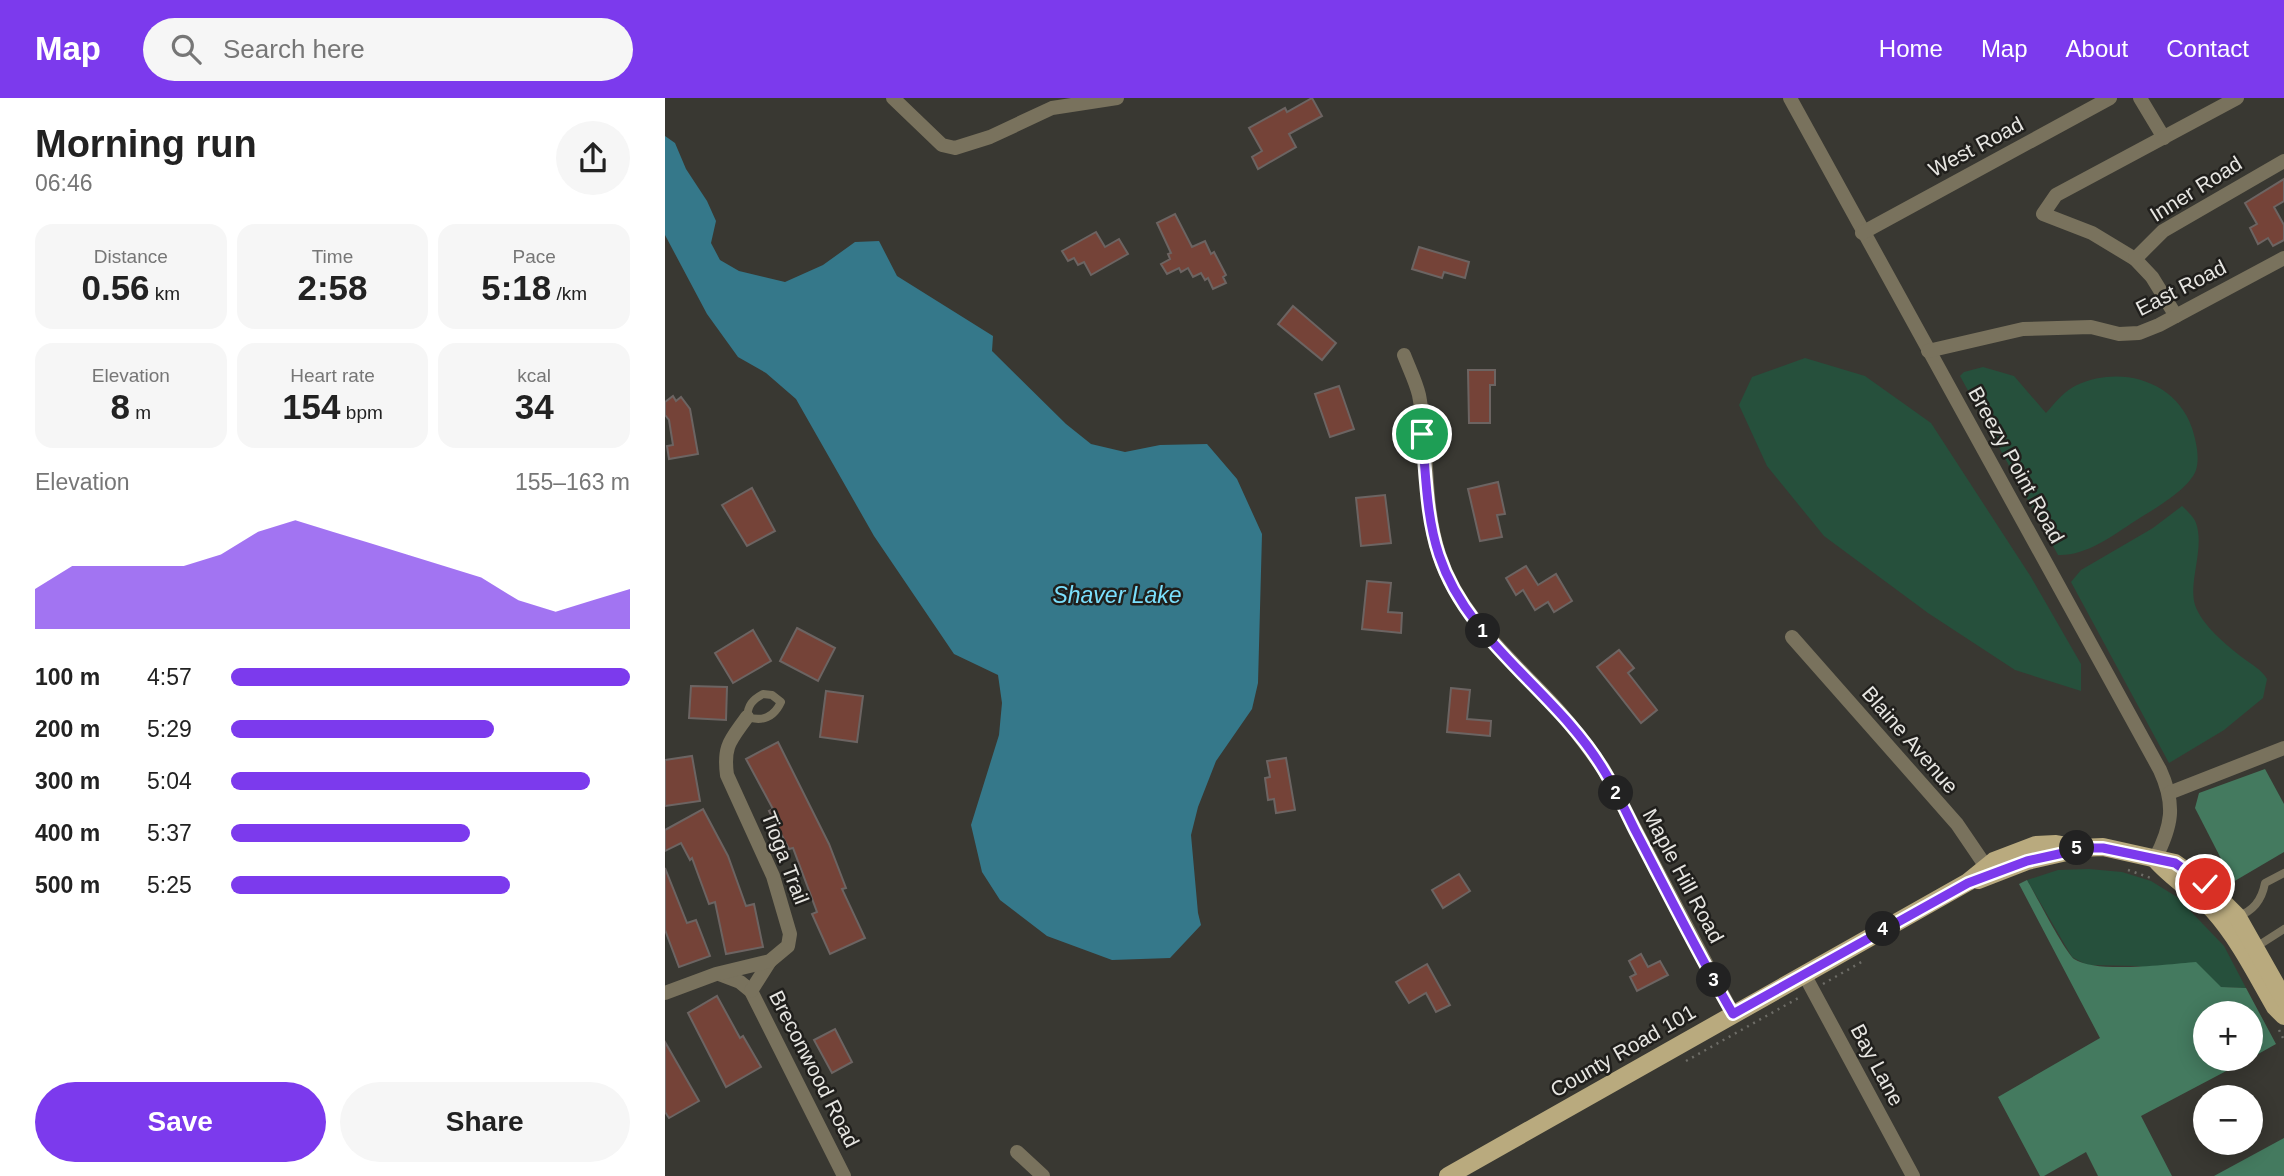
<!DOCTYPE html>
<meta charset="utf-8">
<style>
:root{--surface:#fff;--page:#f6f6f6;--text:#222;--muted:#767676;--accent:#7c3aed}
body{margin:0;font-family:Helvetica,sans-serif;background:var(--page);color:var(--text);height:100vh;display:flex;flex-direction:column;font-size:26px;white-space:nowrap}
*{box-sizing:border-box;margin:0}
p{font-size:23px;color:var(--muted)}
.icon{flex:none;width:38px;height:38px;fill:none;stroke:currentColor;stroke-width:2;stroke-linecap:round;stroke-linejoin:round}
.map{position:relative;flex:1;overflow:hidden}
.details{display:flex;flex-direction:column;background:var(--surface);width:665px}
.details>*{flex:none}
.controls{position:absolute;left:1528px;top:903px;display:grid;gap:14px}
.controls a{display:grid;place-items:center;width:70px;height:70px;border-radius:50%;background:var(--surface);box-shadow:0 4px 18px #0003;font-size:35px}
.pin{position:absolute;display:grid;place-items:center;width:60px;height:60px;color:#fff;margin:-30px;border:4px solid #fff;border-radius:50%;box-shadow:0 2px 7px #0007}
.km{position:absolute;width:35px;height:35px;margin:-18px;border-radius:50%;background:#222;color:#fff;font-size:19px;line-height:35px;text-align:center}
.round{display:grid;place-items:center;flex:none;width:74px;height:74px;border-radius:37px;background:var(--page)}
.summary{display:flex;align-items:center;justify-content:space-between;height:119px;padding:0 35px}
h1{font-size:38px;font-weight:800;line-height:52px}
.figures{display:grid;grid-template-columns:repeat(3,1fr);gap:10px;height:119px;padding:7px 35px}
.figures div{display:grid;align-content:center;border-radius:18px;background:var(--page);text-align:center}
.figures b{font-size:35px;font-weight:800}
.figures small{font-size:19px;font-weight:400}
.figures p{font-size:19px}
.chart{height:196px;padding:14px 35px}
.chart p{display:flex;justify-content:space-between}
.chart svg{width:100%;height:126px;margin-top:7px;fill:var(--accent);opacity:.7}
.button{display:flex;gap:14px;margin-top:auto;padding:14px 35px}
.button a{flex:1;height:80px;border-radius:42px;background:var(--accent);color:#fff;font-size:28px;font-weight:800;line-height:80px;text-align:center}
.button a+a{background:var(--page);color:var(--text)}
ul{padding:0 35px;list-style:none;font-size:23px}
li{display:grid;grid-template-columns:112px 84px 1fr;align-items:center;height:52px}
li i{height:18px;border-radius:9px;background:var(--accent)}
header{display:flex;align-items:center;gap:42px;box-sizing:border-box;height:98px;padding:0 35px;background:var(--accent);color:#fff}
header strong{font-size:33px}
nav{display:flex;gap:38px;margin-inline-start:auto;font-size:24px}
.search{width:490px;height:63px;background:var(--page);display:flex;align-items:center;gap:18px;box-sizing:border-box;padding:0 24px;border-radius:38px;color:var(--muted);font-size:26px}
main{display:flex;flex:1;min-height:0}
.map>svg:first-child{display:block}
.green{fill:#26503c}
.forest{fill:#447a5f}
.water{fill:#35788a}
.building{fill:#754338;stroke:#6c6462;stroke-width:2}
.lines{fill:none;stroke-linecap:round;stroke-linejoin:round}
.path{stroke:#6e6d67;stroke-width:2.5;stroke-dasharray:2 5;stroke-linecap:butt}
.lane{stroke:#79725d;stroke-width:8}
.street{stroke:#79725d;stroke-width:14}
.primary{stroke:#b9aa7e;stroke-width:18}
.route-casing{stroke:#fff;stroke-width:14}
.route{stroke:#7c3aed;stroke-width:9}
.labels{text-anchor:middle;stroke-width:5;stroke-linejoin:round;paint-order:stroke}
.street-label{font-size:21px;fill:#e7e6e2;stroke:#201f1c}
.water-label{font-size:23px;font-style:italic;fill:#7be0fd;stroke:#201f1c}
</style>
<header>
<strong>Map</strong>
<div class="search"><svg class="icon" aria-label="search" viewBox="0 0 24 24"><circle cx="10" cy="10" r="6"/><path d="M15 15l6 6"/></svg>Search here</div>
<nav><a>Home</a><a>Map</a><a>About</a><a>Contact</a></nav>
</header>
<main>
<section class="details">
<div class="summary"><div><h1>Morning run</h1><p>06:46</p></div><a class="round"><svg class="icon" aria-label="share" viewBox="0 0 24 24"><path d="M12 15V3M7 8l5-5 5 5M5 13v7h14v-7"/></svg></a></div>
<div class="figures">
<div><p>Distance</p><b>0.56<small> km</small></b></div>
<div><p>Time</p><b>2:58</b></div>
<div><p>Pace</p><b>5:18<small> /km</small></b></div>
</div>
<div class="figures">
<div><p>Elevation</p><b>8<small> m</small></b></div>
<div><p>Heart rate</p><b>154<small> bpm</small></b></div>
<div><p>kcal</p><b>34</b></div>
</div>
<div class="chart"><p><span>Elevation</span>155–163 m</p>
<svg viewBox="0 0 160 44" preserveAspectRatio="none"><path d="M0 44V30L10 22L20 22L30 22L40 22L50 18L60 10L70 6L80 10L90 14L100 18L110 22L120 26L130 34L140 38L150 34L160 30V44z"/></svg>
</div>
<ul>
<li><b>100 m</b>4:57<i style="width:100%"></i></li>
<li><b>200 m</b>5:29<i style="width:66%"></i></li>
<li><b>300 m</b>5:04<i style="width:90%"></i></li>
<li><b>400 m</b>5:37<i style="width:60%"></i></li>
<li><b>500 m</b>5:25<i style="width:70%"></i></li>
</ul>
<div class="button"><a>Save</a><a>Share</a></div>
</section>
<div class="map">
<svg width="1619" height="1078" viewBox="0 0 1619 1078">
<rect width="100%" height="100%" fill="#393832"/>
<g class="green">
<path d="M1140 260 1200 278 1266 325 1366 479 1416 566V593L1350 572 1263 515 1159 438 1102 368 1074 307 1087 279Z"/>
<path d="M1318 269 1349 278 1381 315C1390 305 1399 293 1412 287 1456 267 1511 283 1527 330 1531 343 1535 359 1531 372 1524 392 1487 412 1470 423 1447 438 1421 458 1393 457L1295 278 1299 274Z"/>
<path d="M1517 408C1521 412 1529 419 1531 425 1540 451 1523 483 1530 507 1537 527 1561 547 1578 560 1587 567 1596 571 1602 581L1598 600 1559 632 1504 665 1406 484 1416 472 1488 430Z"/>
<path d="M1424 771 1457 774 1486 783 1512 799 1559 848 1581 890 1556 889 1473 868 1422 867 1407 859 1362 782 1393 772Z"/>
</g>
<g class="forest">
<path d="M1600 671 1619 706V754L1568 784 1530 710 1534 695Z"/>
<path d="M1362 782C1370 796 1400 854 1409 861 1431 876 1503 866 1531 864L1556 889 1581 890 1611 946 1586 960V915H1540V961H1584L1476 1018 1507 1078H1433L1421 1054 1379 1078H1375L1333 999 1435 940 1354 786Z"/>
<path d="M1619 1040V1078H1549Z"/>
</g>
<path class="water" d="M0 38 10 45 21 71 42 103 51 123 46 145 55 162 74 173 120 184 158 167 190 144 214 143 232 178 328 238 327 253 401 326 426 346 460 354 495 347 542 346 572 381 597 436 593 585 587 611 551 663 533 709 526 737 533 815 536 827 505 860 447 862 382 838 335 802 317 774 306 727 334 637 337 605 333 577 289 556 209 438 131 301 101 275 73 259 42 216 0 137Z"/>
<g class="building">
<path d="M647 0 657 18 624 36 631 49 593 71 587 59 597 53 584 30 620 10 622 14Z"/>
<path d="M1619 81V103L1609 109 1619 127V142L1608 148 1603 140 1593 146 1585 130 1592 126 1580 105Z"/>
<path d="M510 116 527 149 540 143 546 156 549 154 561 177 558 179 561 185 548 191 543 180 540 182 536 175 528 179 523 170 516 174 514 170 502 176 496 166 505 161 503 156 506 155 492 125Z"/>
<path d="M431 134 440 149 454 141 463 156 426 177 419 164 413 167 409 160 403 163 397 153Z"/>
<path d="M754 149 804 164 800 180 779 174 777 180 747 171Z"/>
<path d="M628 208 671 245 657 262 613 226Z"/>
<path d="M803 272H830V287H825V325H804Z"/>
<path d="M674 288 689 331 665 339 650 296Z"/>
<path d="M8 298 11 303 16 299 25 311 33 356 4 361 2 348 8 347 4 322 0 317V304Z"/>
<path d="M833 384 840 416 832 417 837 439 815 443 803 391Z"/>
<path d="M87 390 110 433 82 448 57 407Z"/>
<path d="M720 397 726 445 696 448 691 400Z"/>
<path d="M861 468 873 487 891 476 907 503 889 514 883 504 870 512 858 492 851 497 841 480Z"/>
<path d="M702 483 726 485 723 514 737 515 736 535 697 531Z"/>
<path d="M132 530 170 550 153 583 115 563Z"/>
<path d="M88 532 106 563 68 585 50 555Z"/>
<path d="M954 552 969 570 963 575 992 612 976 625 932 569Z"/>
<path d="M26 588 62 589 61 622 24 620Z"/>
<path d="M786 590 805 592 802 621 826 623 825 638 782 634Z"/>
<path d="M161 593 198 598 192 644 155 639Z"/>
<path d="M113 644 164 746 181 790 177 791 200 840 165 856 147 816 152 814 128 750 124 751 104 713 108 711 81 661Z"/>
<path d="M27 658 35 703 0 708V662Z"/>
<path d="M621 660 630 712 611 715 609 701 603 702 600 680 605 679 602 663Z"/>
<path d="M38 711 63 758 81 808 89 806 98 849 61 856 50 804 44 806 27 760 25 762 16 745 0 753V732Z"/>
<path d="M0 770 22 825 31 822 45 858 14 869 0 832Z"/>
<path d="M794 776 805 793 778 810 767 792Z"/>
<path d="M976 856 983 869 995 863 1003 877 972 893 965 879 971 876 964 863Z"/>
<path d="M762 866 785 907 771 914 761 895 744 905 731 884Z"/>
<path d="M52 898 75 940 78 938 96 969 61 989 23 915Z"/>
<path d="M170 931 187 964 167 975 149 942Z"/>
<path d="M0 944 34 1003 4 1020 0 1014Z"/>
</g>
<g class="lines">
<g class="path">
<path d="M1463 772 1486 780"/>
<path d="M1158 886 1198 863"/>
<path d="M1614 932 1619 942"/>
<path d="M1021 963 1137 898"/>
</g>
<g class="lane">
<path d="M98 596 107 597 116 604C109 619 98 624 82 619 83 607 87 602 98 596Z"/>
<path d="M1573 818C1589 813 1597 801 1600 785L1619 775"/>
<path d="M1591 849 1619 831"/>
</g>
<g class="street">
<path d="M228 0 277 47 290 50 325 39 387 10 452 0"/>
<path d="M1125 0 1495 672C1511 707 1507 728 1490 761"/>
<path d="M1475 0 1499 40"/>
<path d="M1197 135 1445 0"/>
<path d="M1470 161 1427 135 1378 116 1391 97 1572 0"/>
<path d="M1511 218 1487 179 1470 161 1498 133 1619 63"/>
<path d="M1263 253 1358 231 1426 229 1454 236 1474 235 1494 227 1619 160"/>
<path d="M739 257C744 270 751 284 754 297 764 349 757 403 774 456 793 517 843 558 885 603 905 624 921 647 938 670L1068 916"/>
<path d="M1127 539 1292 726 1326 776"/>
<path d="M1504 695 1619 650"/>
<path d="M54 876 75 884 86 893 179 1078"/>
<path d="M1139 876 1248 1078"/>
<path d="M86 893 105 863"/>
<path d="M0 895 51 876 105 863 123 848 125 836 108 778 62 677C58 647 66 642 82 619"/>
<path d="M352 1054 378 1078"/>
</g>
<g class="primary">
<path d="M1490 761C1507 781 1530 794 1548 812 1574 841 1591 876 1610 909L1619 918"/>
<path d="M1313 782 1362 763 1406 753"/>
<path d="M783 1078 1303 784 1329 763 1371 747 1391 746 1413 750 1438 749 1510 765 1540 786 1572 818 1619 901"/>
</g>
</g>
<g class="lines">
<g class="route-casing">
<path id="route" d="M757 336C761 376 761 418 774 457 803 545 891 593 938 671 950 690 960 712 970 732 1002 793 1033 856 1068 916L1303 785 1362 763 1403 754 1413 750H1438L1510 765 1540 786"/>
</g>
<use href="#route" class="route"/>
</g>
<g class="labels">
<g class="street-label">
<text transform="translate(1311 49) rotate(-28)" y="7">West Road</text>
<text transform="translate(1531 91) rotate(-32)" y="7">Inner Road</text>
<text transform="translate(1516 190) rotate(-27)" y="7">East Road</text>
<text transform="translate(1351 367) rotate(61)" y="7">Breezy Point Road</text>
<text transform="translate(1245 642) rotate(49)" y="7">Blaine Avenue</text>
<text transform="translate(120 760) rotate(69)" y="7">Tioga Trail</text>
<text transform="translate(1018 778) rotate(62)" y="7">Maple Hill Road</text>
<text transform="translate(958 953) rotate(-30)" y="7">County Road 101</text>
<text transform="translate(1212 967) rotate(62)" y="7">Bay Lane</text>
<text transform="translate(149 971) rotate(63)" y="7">Breconwood Road</text>
</g>
<g class="water-label">
<text x="452" y="505">Shaver Lake</text>
</g>
</g>
</svg>
<div class="controls">
<a>+</a>
<a>−</a>
</div>
<div class="pin" style="left:757px;top:336px;background:#1e9e55"><svg class="icon" aria-label="arrive" viewBox="0 0 24 24"><path d="M6 21V4h12l-3 4 3 4H6"/></svg></div>
<div class="pin" style="left:1540px;top:786px;background:#d93025"><svg class="icon" aria-label="check" viewBox="0 0 24 24"><path d="M5 12l5 5 9-10"/></svg></div>
<b class="km" style="left:818px;top:533px">1</b>
<b class="km" style="left:951px;top:695px">2</b>
<b class="km" style="left:1049px;top:882px">3</b>
<b class="km" style="left:1218px;top:831px">4</b>
<b class="km" style="left:1412px;top:750px">5</b>
</div>
</main>
